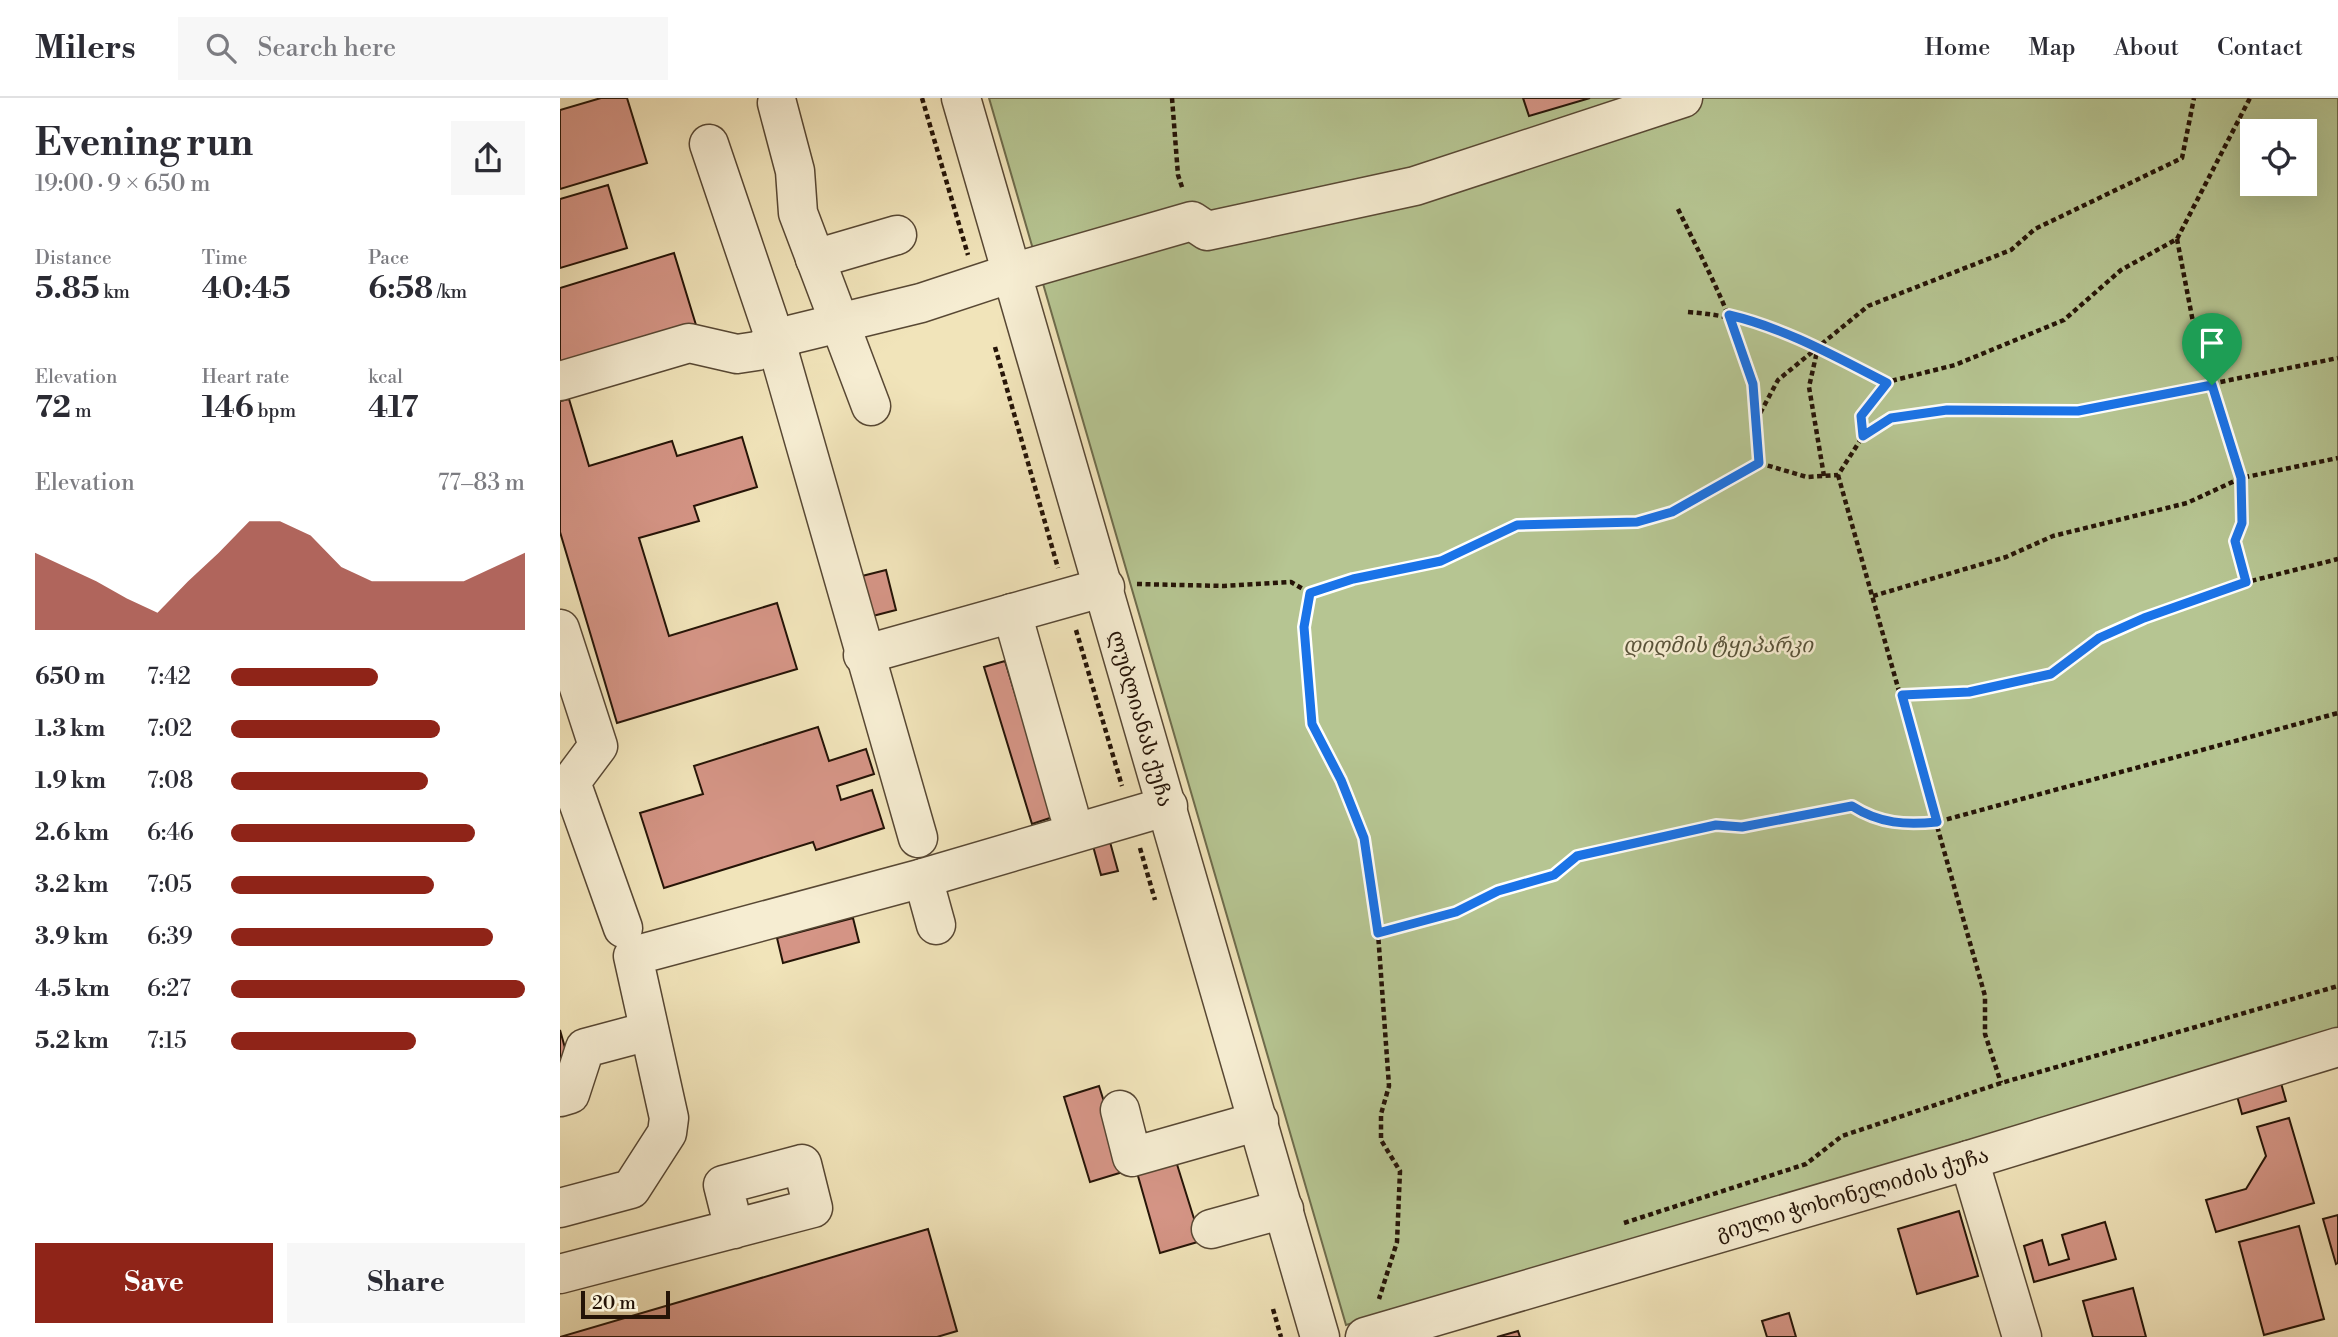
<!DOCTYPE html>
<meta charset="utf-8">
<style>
:root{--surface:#fff;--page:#f7f7f7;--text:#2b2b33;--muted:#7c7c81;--line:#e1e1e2;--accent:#8f2418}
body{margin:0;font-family:"Libre Bodoni","Noto Serif Georgian",serif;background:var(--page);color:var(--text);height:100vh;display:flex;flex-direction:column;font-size:26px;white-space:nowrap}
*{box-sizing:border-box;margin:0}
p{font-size:23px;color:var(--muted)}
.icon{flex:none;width:38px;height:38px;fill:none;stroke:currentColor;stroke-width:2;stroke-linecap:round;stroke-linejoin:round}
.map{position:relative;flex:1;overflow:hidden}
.drawer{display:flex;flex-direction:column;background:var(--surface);width:560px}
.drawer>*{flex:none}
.controls{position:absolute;left:1680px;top:21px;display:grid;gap:14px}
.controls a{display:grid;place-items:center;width:77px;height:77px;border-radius:0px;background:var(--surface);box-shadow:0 7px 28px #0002;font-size:35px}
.scale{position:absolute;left:21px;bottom:18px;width:89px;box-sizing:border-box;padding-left:7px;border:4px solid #251407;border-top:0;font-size:19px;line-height:24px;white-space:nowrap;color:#251407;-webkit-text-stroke:5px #f6edd2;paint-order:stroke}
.pin{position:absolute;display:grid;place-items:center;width:60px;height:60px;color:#fff;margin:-72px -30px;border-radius:50% 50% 50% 0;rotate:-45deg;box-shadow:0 0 7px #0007}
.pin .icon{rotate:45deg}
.round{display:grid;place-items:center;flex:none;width:74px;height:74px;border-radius:0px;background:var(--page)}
.overview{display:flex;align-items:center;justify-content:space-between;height:119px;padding:0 35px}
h1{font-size:38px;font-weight:700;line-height:52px}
.figures{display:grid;grid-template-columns:repeat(3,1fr);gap:10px;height:119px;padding:7px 35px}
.figures div{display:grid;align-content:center}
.figures b{font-size:30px;font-weight:700}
.figures small{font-size:19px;font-weight:400}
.figures p{font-size:19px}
.chart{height:196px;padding:14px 35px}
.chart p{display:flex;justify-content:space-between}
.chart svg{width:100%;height:126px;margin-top:7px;fill:var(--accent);opacity:.7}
.action{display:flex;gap:14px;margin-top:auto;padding:14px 35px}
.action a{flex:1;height:80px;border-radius:0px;background:var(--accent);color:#fff;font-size:28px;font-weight:700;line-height:80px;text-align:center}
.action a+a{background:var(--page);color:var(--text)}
ul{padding:0 35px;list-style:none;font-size:23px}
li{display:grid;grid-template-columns:112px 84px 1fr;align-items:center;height:52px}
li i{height:18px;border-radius:9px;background:var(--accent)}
header{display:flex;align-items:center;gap:42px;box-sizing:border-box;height:98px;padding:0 35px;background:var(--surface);border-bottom:2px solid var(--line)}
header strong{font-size:33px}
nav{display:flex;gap:38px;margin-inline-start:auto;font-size:24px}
.search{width:490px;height:63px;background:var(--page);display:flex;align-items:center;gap:18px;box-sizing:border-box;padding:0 24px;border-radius:0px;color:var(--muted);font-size:26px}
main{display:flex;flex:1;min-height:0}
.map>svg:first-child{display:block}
.green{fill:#b6c592;stroke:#6e6c4c;stroke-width:2;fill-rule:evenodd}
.building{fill:#d59586;stroke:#251407;stroke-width:2}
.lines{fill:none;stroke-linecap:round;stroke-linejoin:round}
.minor-casing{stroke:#584834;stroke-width:41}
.path{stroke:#251407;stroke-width:4.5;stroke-dasharray:5 3.5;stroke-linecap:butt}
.minor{stroke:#f6edd2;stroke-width:38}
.route-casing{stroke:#fff;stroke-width:14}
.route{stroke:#1a73e8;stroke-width:9}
.labels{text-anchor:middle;stroke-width:5;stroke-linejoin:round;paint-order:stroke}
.park-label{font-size:21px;font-style:italic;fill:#585238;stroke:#f6edd2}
.street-label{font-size:21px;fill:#251407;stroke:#f6edd2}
</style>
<header>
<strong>Milers</strong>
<div class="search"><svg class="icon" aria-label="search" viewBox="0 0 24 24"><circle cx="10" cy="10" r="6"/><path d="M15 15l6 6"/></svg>Search here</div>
<nav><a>Home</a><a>Map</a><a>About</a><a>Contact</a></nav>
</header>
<main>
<section class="drawer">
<div class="overview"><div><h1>Evening run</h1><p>19:00 · 9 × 650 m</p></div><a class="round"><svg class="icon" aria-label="share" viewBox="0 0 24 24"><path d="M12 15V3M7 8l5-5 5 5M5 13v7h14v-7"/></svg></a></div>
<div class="figures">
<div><p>Distance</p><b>5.85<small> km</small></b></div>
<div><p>Time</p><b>40:45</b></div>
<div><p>Pace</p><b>6:58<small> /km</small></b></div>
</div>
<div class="figures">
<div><p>Elevation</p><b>72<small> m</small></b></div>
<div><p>Heart rate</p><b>146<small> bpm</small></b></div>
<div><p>kcal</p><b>417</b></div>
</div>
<div class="chart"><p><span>Elevation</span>77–83 m</p>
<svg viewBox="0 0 160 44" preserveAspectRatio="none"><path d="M0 44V17L10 22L20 27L30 33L40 38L50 27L60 17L70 6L80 6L90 11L100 22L110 27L120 27L130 27L140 27L150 22L160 17V44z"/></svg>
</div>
<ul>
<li><b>650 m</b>7:42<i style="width:50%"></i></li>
<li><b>1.3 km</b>7:02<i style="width:71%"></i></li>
<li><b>1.9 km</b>7:08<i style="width:67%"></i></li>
<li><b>2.6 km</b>6:46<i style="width:83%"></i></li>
<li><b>3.2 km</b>7:05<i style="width:69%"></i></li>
<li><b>3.9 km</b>6:39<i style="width:89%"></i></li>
<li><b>4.5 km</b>6:27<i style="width:100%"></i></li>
<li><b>5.2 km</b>7:15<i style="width:63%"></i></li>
</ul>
<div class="action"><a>Save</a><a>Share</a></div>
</section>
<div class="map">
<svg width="1778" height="1239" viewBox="0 0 1778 1239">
<rect width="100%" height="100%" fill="#f1e4ba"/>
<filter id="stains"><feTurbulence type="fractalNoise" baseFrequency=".00286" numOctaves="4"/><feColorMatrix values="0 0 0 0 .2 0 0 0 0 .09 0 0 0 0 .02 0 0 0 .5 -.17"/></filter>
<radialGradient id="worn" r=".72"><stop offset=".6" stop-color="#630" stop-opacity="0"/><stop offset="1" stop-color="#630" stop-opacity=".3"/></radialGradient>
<path class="green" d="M429 0H1778V935L786 1227ZM1692 33H1745V86H1692Z"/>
<g class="building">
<path d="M41 0H67L87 65 0 91V12Z"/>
<path d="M963 0H1030L969 18Z"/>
<path d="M48 87 67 150 0 170V101Z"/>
<path d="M114 155 136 227 0 269V190Z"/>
<path d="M9 301 29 368 112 343 117 358 182 339 197 389 134 408 139 423 79 440 109 538 217 505 237 571 57 625 0 434V303Z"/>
<path d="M326 472 336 512 305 520 294 480Z"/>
<path d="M445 563 493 719 472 726 424 569Z"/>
<path d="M258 629 269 663 306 651 314 676 277 688 281 702 312 692 324 730 256 752 253 744 104 790 80 715 143 696 134 668Z"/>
<path d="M550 744 558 773 541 777 533 748Z"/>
<path d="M293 820 299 844 223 865 217 840Z"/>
<path d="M0 932 7 957 0 959Z"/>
<path d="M1721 985 1726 1003 1682 1016 1677 998Z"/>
<path d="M539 988 566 1073 530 1084 504 999Z"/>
<path d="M1729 1020 1754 1105 1656 1134 1646 1102 1686 1091 1706 1058 1697 1029Z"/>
<path d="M615 1060 641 1143 600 1155 576 1071Z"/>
<path d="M1399 1113 1418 1178 1357 1196 1338 1131Z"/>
<path d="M1778 1117V1165L1776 1166 1763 1121Z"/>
<path d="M1545 1124 1556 1161 1474 1184 1464 1148 1482 1142 1489 1167 1509 1161 1502 1137Z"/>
<path d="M1739 1128 1764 1221 1704 1237 1679 1144Z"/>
<path d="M368 1131 397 1233 377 1239H0Z"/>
<path d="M1573 1190 1586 1239H1533L1523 1203Z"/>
<path d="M1229 1215 1236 1239H1207L1202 1223Z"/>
<path d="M958 1233 960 1239H937Z"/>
</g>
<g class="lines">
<g class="minor-casing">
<g id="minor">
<path id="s1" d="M401 0 760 1239"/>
<path d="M217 5 235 73 238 115 311 308"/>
<path d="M149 46 216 244 358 740"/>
<path d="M255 161 337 137"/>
<path d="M0 283 129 245 177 256 197 253 234 236 361 205 452 175 632 123 647 133 855 88 1123 0"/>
<path d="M452 515 509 715"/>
<path d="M0 531 38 648 11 684 63 830"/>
<path d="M303 557 545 489"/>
<path d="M363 780 376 827"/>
<path d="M0 999 10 996 25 950 89 933"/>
<path d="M560 1012 572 1059 699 1023"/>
<path d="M1409 1062 1462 1239"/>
<path d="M0 1110 71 1091 107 1035 109 1020 73 858 363 780 608 708"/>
<path d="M651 1131 724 1111"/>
<path d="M0 1176 253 1110 242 1066 163 1087 174 1131"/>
<path id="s2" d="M805 1239 1409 1062 1778 949"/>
</g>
</g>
<g class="path">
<path d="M362 0 408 157"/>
<path d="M612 0 618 77 623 92"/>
<path d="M1118 111C1151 179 1188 245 1197 321"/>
<path d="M1617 141 1638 250 1681 380 1682 425 1675 443 1687 484"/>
<path d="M1128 214C1207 220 1258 249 1327 284"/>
<path d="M435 249 498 470"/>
<path d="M1303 338 1301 318 1327 284 1395 267 1504 222 1561 172 1617 141 1690 0"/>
<path d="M1199 365 1197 321 1218 282 1257 250"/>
<path d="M1278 377 1425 898V936L1441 985"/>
<path d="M1264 378 1249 289 1258 249 1308 208 1451 152 1475 131 1622 60 1634 0"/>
<path d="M577 486 664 488 731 484 750 495 744 529 752 626 781 682 804 740 818 835 829 988 821 1016V1042L840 1073 837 1144 819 1201"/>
<path d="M750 495 794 481 881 463 957 427 1077 424 1112 414 1199 365 1247 379 1278 377 1303 338 1331 320 1387 312 1518 313 1778 260"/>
<path d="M1313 498 1446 459 1493 438 1627 405 1681 380 1778 360"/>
<path d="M516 532 562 688"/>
<path d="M1342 597 1409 594 1491 576 1539 540 1584 520 1687 484 1778 461"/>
<path d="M580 750 595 802"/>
<path d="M818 835 896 814 938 792 994 777 1017 758 1156 727 1182 729 1292 708C1320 726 1346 727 1377 724L1778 615"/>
<path d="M1064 1125 1246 1066 1282 1038 1441 985 1778 888"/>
<path d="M713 1211 721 1239"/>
</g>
<use href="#minor" class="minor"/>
</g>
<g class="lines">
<g class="route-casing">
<path id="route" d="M1169 217C1225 230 1276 259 1327 285L1301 318 1303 338 1331 320 1387 312 1518 313 1652 287 1681 380 1682 425 1675 443 1686 484 1584 520 1539 540 1491 576 1409 594 1342 597 1377 724C1346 727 1320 726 1292 708L1182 729 1156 727 1017 758 994 777 938 793 896 814 818 835 804 740 781 682 752 626 744 529 750 495 793 481 881 463 957 427 1077 424 1112 414 1199 365 1193 286Z"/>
</g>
<use href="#route" class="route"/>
</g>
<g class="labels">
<g class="park-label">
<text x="1158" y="554">დიღმის ტყეპარკი</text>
</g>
<g class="street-label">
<text dy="7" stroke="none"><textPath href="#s1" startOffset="646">ლუბლიანას ქუჩა</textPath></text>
<text dy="7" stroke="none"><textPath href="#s2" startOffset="508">გიული ჭოხონელიძის ქუჩა</textPath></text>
</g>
</g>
<rect width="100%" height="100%" filter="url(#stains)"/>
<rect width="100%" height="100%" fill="url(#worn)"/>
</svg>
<div class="controls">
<a><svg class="icon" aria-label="locate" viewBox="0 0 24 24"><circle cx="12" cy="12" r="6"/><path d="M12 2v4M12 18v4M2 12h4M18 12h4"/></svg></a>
</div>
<div class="scale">20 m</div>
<div class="pin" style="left:1652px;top:287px;background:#1e9e55"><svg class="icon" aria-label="arrive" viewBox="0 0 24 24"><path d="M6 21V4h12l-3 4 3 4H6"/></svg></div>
</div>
</main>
